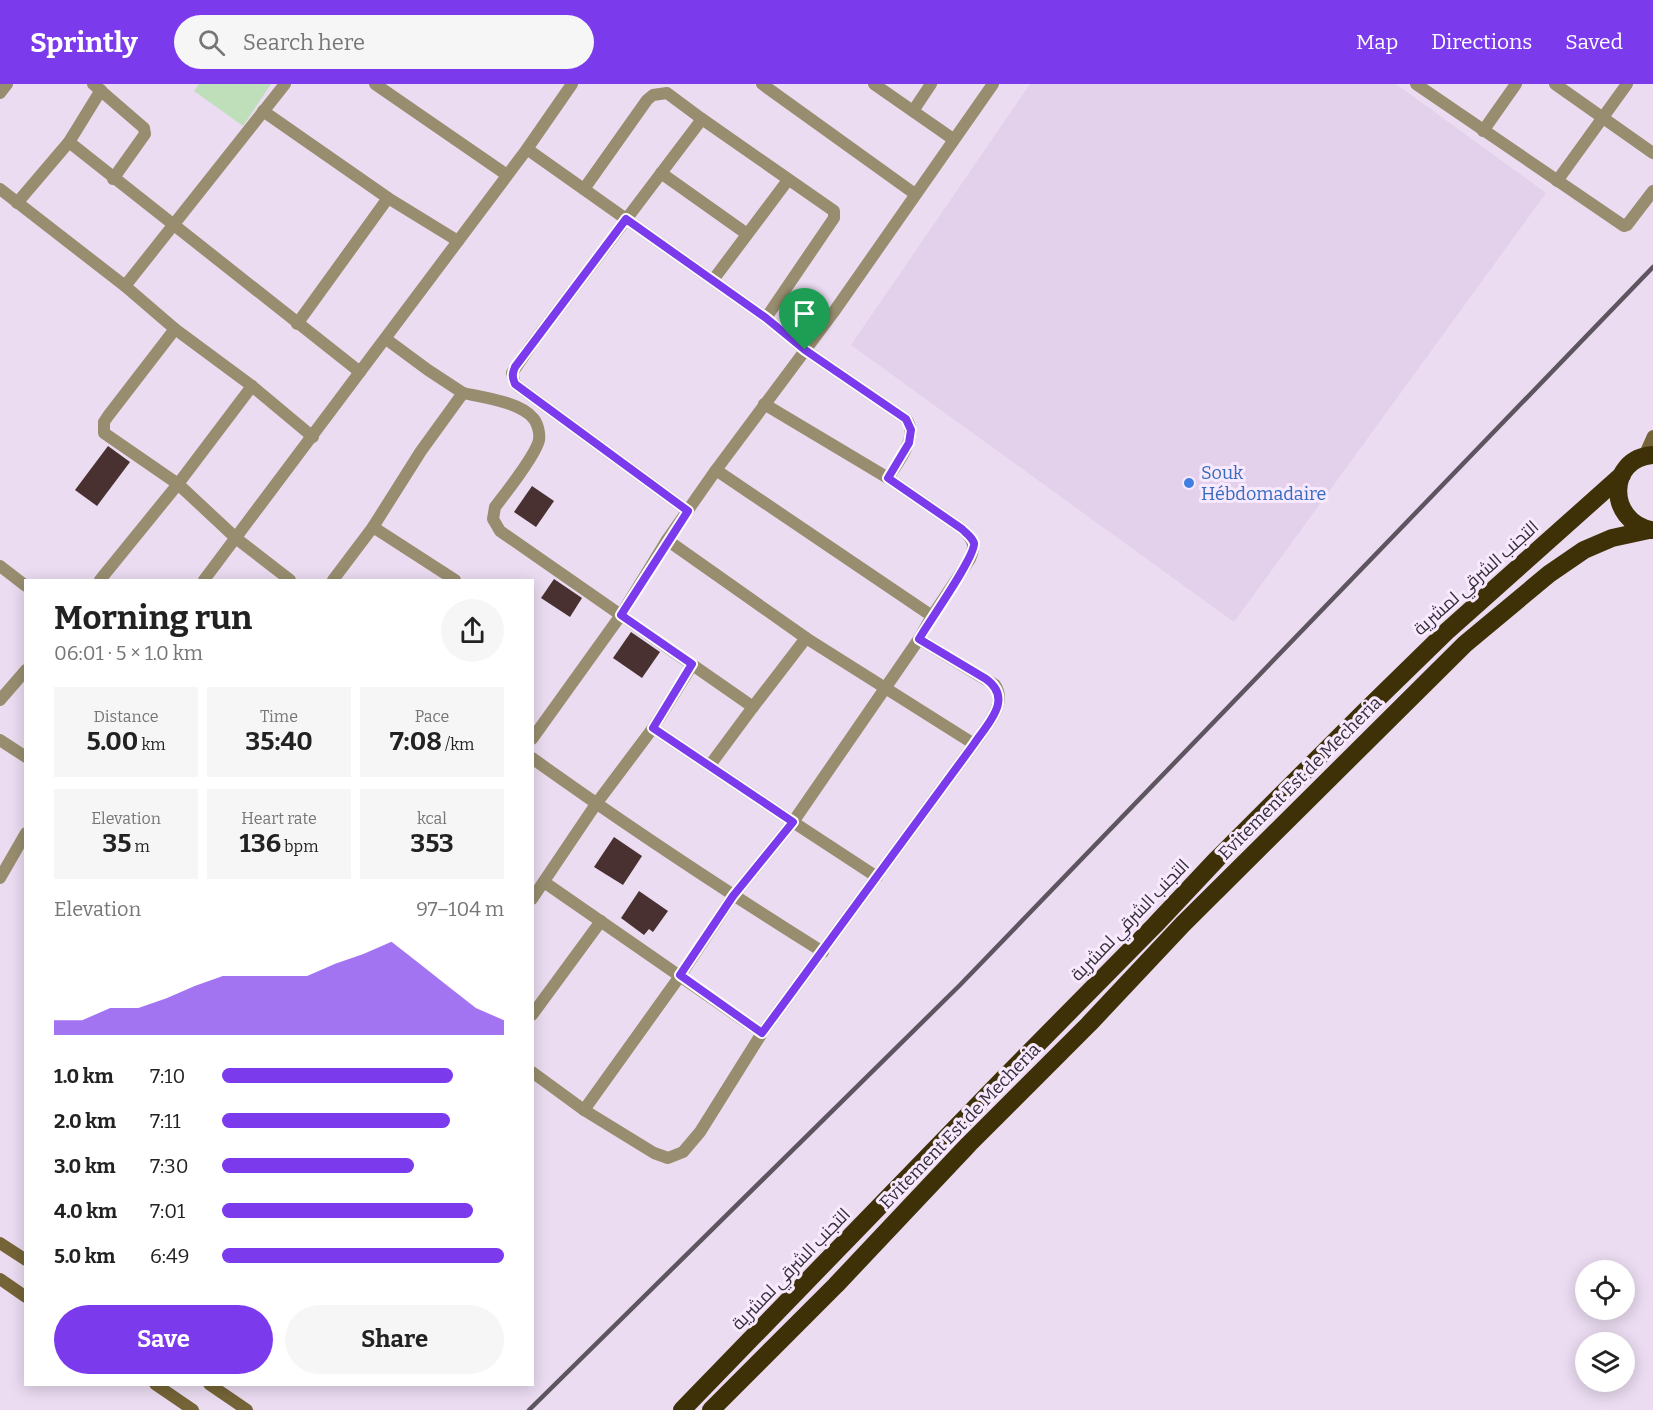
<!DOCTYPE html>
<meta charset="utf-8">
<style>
:root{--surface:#fff;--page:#f6f6f6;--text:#222;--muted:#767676;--accent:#7c3aed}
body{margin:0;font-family:Bitter,Cairo,serif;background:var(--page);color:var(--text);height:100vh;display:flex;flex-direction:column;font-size:22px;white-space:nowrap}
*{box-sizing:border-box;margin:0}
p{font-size:20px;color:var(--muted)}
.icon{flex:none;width:33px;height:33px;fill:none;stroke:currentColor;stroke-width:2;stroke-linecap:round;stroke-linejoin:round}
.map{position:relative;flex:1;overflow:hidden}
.panel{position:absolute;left:24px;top:495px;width:510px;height:807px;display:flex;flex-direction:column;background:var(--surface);border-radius:0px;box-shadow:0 3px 15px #0003}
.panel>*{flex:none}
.buttons{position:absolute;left:1575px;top:1176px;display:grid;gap:12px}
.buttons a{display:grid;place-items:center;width:60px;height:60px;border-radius:50%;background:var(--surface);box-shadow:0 3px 15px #0003;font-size:30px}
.pin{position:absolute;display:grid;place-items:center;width:51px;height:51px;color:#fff;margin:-62px -26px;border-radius:50% 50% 50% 0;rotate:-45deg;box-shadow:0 0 6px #0007}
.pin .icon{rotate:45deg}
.round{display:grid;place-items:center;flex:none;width:63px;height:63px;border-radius:32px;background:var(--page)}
.summary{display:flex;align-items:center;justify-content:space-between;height:102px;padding:0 30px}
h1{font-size:33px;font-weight:700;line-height:45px}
.stats{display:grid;grid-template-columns:repeat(3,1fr);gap:9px;height:102px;padding:6px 30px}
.stats div{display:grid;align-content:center;border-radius:0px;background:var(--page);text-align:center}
.stats b{font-size:26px;font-weight:700}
.stats small{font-size:16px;font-weight:400}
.stats p{font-size:16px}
.chart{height:168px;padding:12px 30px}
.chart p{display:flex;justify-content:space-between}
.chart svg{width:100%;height:108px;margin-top:6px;fill:var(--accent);opacity:.7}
.action{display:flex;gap:12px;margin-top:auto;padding:12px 30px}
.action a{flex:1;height:69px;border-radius:36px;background:var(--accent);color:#fff;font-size:24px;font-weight:700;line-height:69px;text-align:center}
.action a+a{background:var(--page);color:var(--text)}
ul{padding:0 30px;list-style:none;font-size:20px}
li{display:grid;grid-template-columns:96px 72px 1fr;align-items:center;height:45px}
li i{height:15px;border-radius:8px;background:var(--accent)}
header{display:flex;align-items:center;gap:36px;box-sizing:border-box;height:84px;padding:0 30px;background:var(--accent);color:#fff}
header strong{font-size:28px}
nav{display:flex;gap:33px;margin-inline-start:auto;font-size:21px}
.search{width:420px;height:54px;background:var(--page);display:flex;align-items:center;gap:15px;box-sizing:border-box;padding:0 21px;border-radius:33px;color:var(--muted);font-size:22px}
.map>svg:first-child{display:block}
.built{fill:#e3d0eb}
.green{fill:#bedfb9}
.building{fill:#483130}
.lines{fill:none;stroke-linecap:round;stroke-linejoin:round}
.street{stroke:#988d6f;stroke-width:12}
.secondary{stroke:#756437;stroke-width:12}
.highway{stroke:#3f3107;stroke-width:18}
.rail{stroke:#5d5560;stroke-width:4.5}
.route-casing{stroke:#fff;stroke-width:12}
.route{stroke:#7c3aed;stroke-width:8}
.shop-dot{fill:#3f7fe0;stroke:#f8e9ff;stroke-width:2}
.labels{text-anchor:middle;stroke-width:6;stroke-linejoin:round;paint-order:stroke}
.shop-label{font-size:18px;fill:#366cbe;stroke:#f8e9ff;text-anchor:start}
.street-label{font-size:18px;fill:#352f37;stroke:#f8e9ff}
</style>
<header>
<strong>Sprintly</strong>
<div class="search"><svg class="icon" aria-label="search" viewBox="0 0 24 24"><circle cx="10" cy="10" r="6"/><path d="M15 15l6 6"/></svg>Search here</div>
<nav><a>Map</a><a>Directions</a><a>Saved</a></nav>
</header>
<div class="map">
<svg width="1653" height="1326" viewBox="0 0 1653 1326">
<rect width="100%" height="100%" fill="#ebdcf1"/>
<path class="built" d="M1030 0H1396L1546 109 1234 538 851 261Z"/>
<path class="green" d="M199 0H271L243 42 194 7Z"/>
<g class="building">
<path d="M108 362 130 378 97 422 75 406Z"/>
<path d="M532 402 554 417 536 443 514 428Z"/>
<path d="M554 495 582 514 570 533 541 514Z"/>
<path d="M631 548 660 568 642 594 613 574Z"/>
<path d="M614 753 642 772 623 801 594 783Z"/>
<path d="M639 807 668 827 653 848 649 845 644 851 621 834Z"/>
</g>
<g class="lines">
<g class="street">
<path d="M93 0 144 44 145 50 113 95"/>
<path d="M375 0 507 91"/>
<path d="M762 0 915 110"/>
<path d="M874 0 953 55"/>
<path d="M1416 0 1624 142 1627 141 1653 107"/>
<path d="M1555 0 1653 69"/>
<path d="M0 9 7 0"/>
<path d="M263 27 388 114 458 157"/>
<path d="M913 27 931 0"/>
<path d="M1483 47 1516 0"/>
<path d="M69 58 360 288"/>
<path d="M527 65 766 234 805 266 906 335C920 353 897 379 888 394"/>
<path d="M661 89 747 150"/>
<path d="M1557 97 1627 0"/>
<path d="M0 105 125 202 175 245 252 302 313 353"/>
<path d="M584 105 647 16 653 11 667 9 702 35"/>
<path d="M17 119 69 58 101 6"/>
<path d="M713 196 788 96"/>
<path d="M125 202 285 0"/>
<path d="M297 240 388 114"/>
<path d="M175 245 108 332 104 338V349L178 400 237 455 290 496"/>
<path d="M463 309C482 313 520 318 533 334 538 339 540 350 539 356 536 371 505 410 495 423L493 435 500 447 753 623 806 554"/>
<path d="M716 386 932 532"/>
<path d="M688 427 515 300 512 289 532 260 702 35 834 127V134L766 234"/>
<path d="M373 443 421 367 463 309 428 286 386 255"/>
<path d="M667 456 806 554 974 660"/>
<path d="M0 482 26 502"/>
<path d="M100 496 178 400 252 302"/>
<path d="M204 496 527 65 572 0"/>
<path d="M333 496 373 443 455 496"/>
<path d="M0 616 26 586"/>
<path d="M653 644 793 738 877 793"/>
<path d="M532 655 621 531 667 456 716 386 833 229 993 0"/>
<path d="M0 656 26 673"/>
<path d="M532 674C627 742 724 806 823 868"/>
<path d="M710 681 753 623"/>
<path d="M0 794 26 749"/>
<path d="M544 798 762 949"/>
<path d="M532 815 596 720 653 644 692 581"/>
<path d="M532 931 601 837"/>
<path d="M532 988 584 1026 654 1069 668 1074 683 1068 700 1048 762 949 974 660C985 644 1008 620 995 601L919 555"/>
<path d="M584 1026 680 892 733 812 793 738 919 555 932 532 970 475C976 461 973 455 962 445L888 394 764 320"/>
</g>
<g class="secondary">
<path d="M1644 372 1653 352"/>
<path d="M0 1159 26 1176"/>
<path d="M0 1195 26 1213"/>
<path d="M155 1300 193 1326"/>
<path d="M209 1300 247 1326"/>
</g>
<g class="highway">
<path d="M1651 446C1607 437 1607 374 1653 371"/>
<path d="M682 1326 1002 996 1155 841 1217 775 1364 628 1446 548 1622 391"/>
<path d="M711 1326 836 1201 969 1060 1089 940 1183 840 1465 560 1549 490 1584 466 1612 454 1649 446"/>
</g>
<path class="rail" d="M529 1326 960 901 1653 183"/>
</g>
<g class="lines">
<g class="route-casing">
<path id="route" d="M626 135 766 234 805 266 906 335 911 346 909 359 888 394 962 445C966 449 972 453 974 459 976 472 928 539 919 555L986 595C1014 615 988 639 974 660L762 949 680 891 733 812 793 738 653 644 692 580 621 531 688 427 515 300C512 293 512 290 515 283Z"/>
</g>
<use href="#route" class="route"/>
</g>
<circle class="shop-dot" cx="1189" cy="399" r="6"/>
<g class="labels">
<g class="shop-label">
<text x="1201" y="395">Souk<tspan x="1201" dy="21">Hébdomadaire</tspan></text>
</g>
<g class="street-label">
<text transform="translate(1476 494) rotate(-42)" y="6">التجنب الشرقي لمشرية</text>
<text transform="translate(1300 694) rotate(-45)" y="6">Evitement Est de Mecheria</text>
<text transform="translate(1130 836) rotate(-46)" y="6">التجنب الشرقي لمشرية</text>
<text transform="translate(960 1042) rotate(-46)" y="6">Evitement Est de Mecheria</text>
<text transform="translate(791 1185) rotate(-46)" y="6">التجنب الشرقي لمشرية</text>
</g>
</g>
</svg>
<div class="buttons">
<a><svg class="icon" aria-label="locate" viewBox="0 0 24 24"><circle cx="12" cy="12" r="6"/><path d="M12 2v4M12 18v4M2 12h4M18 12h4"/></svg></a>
<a><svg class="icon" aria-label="layers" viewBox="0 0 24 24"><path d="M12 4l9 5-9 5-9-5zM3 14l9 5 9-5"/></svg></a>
</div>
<div class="pin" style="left:805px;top:266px;background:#1e9e55"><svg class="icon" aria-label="arrive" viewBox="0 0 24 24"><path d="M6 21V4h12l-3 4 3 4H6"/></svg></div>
<section class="panel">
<div class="summary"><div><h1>Morning run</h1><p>06:01 · 5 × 1.0 km</p></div><a class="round"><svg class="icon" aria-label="share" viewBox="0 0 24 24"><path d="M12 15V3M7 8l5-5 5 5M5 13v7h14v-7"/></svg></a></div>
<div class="stats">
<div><p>Distance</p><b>5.00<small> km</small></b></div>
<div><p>Time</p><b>35:40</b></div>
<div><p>Pace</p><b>7:08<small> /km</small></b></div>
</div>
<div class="stats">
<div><p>Elevation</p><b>35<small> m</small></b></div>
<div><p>Heart rate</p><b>136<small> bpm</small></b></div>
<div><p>kcal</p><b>353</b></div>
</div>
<div class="chart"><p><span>Elevation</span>97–104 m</p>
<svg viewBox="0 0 160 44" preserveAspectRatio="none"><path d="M0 44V38L10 38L20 33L30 33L40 29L50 24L60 20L70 20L80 20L90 20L100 15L110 11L120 6L130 15L140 24L150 33L160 38V44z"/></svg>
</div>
<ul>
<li><b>1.0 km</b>7:10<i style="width:82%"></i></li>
<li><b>2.0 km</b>7:11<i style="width:81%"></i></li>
<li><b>3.0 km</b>7:30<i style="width:68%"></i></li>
<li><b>4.0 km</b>7:01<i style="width:89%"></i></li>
<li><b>5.0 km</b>6:49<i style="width:100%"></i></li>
</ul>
<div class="action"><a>Save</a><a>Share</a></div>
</section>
</div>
